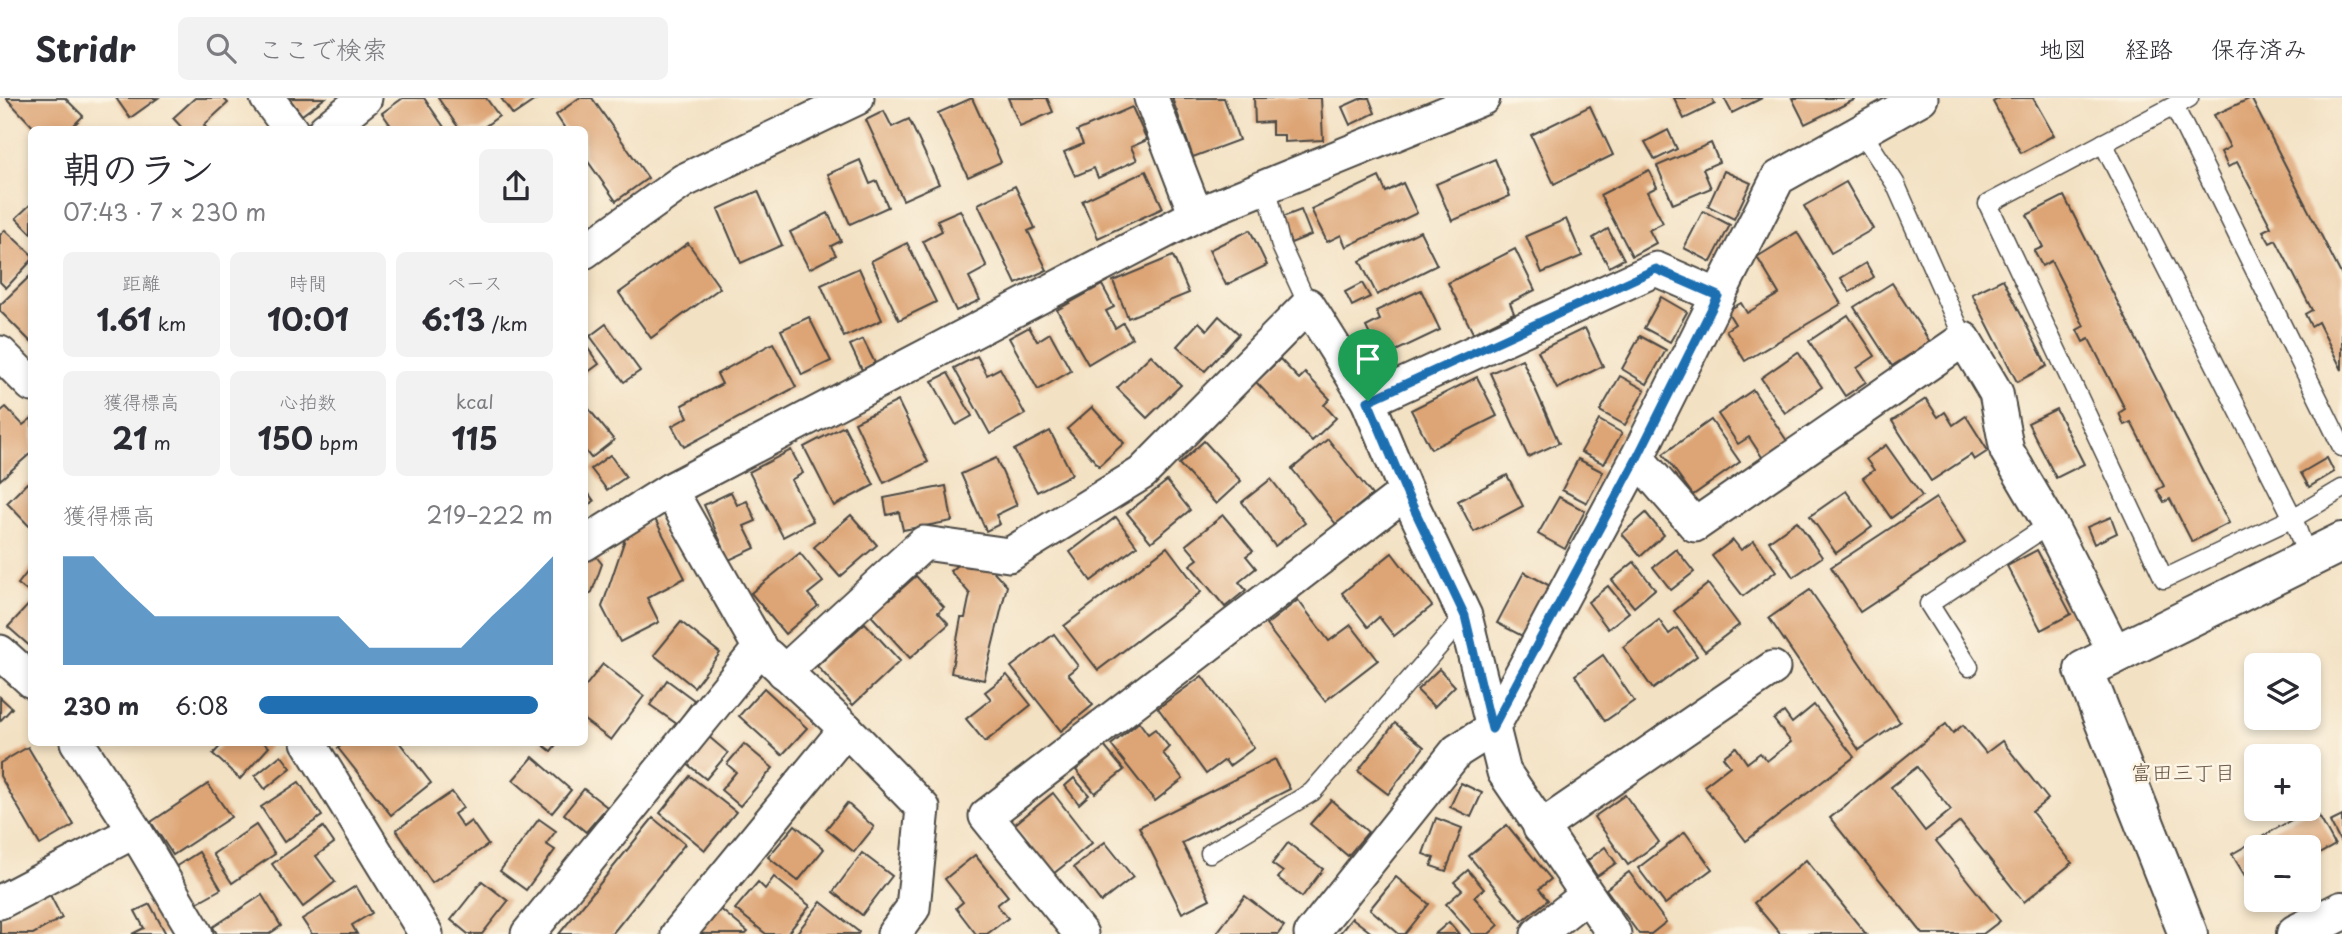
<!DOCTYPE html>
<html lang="ja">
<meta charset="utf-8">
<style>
:root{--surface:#fff;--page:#f2f2f3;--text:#2b2b33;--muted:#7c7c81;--line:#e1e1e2;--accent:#1f6fb2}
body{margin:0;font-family:"Playpen Sans","Klee One",sans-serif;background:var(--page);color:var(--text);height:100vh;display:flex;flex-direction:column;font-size:26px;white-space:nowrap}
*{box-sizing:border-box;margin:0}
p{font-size:23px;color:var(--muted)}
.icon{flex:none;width:38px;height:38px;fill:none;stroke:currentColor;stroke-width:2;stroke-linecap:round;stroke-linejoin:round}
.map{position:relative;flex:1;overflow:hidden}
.side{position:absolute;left:28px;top:28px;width:560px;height:620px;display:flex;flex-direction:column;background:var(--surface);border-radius:10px;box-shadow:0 4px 10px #0003}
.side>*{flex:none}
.fabs{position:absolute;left:2244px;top:555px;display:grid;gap:14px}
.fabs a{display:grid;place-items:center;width:77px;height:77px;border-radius:10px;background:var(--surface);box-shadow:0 4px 10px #0003;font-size:35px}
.pin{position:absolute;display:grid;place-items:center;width:60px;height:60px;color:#fff;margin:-72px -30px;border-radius:50% 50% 50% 0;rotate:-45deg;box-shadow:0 0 7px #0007}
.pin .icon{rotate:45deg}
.round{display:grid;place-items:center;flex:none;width:74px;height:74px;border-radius:10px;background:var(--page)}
.summary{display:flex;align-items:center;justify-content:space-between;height:119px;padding:0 35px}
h1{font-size:38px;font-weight:700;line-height:52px}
.figures{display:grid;grid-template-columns:repeat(3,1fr);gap:10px;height:119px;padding:7px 35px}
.figures div{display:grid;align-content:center;border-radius:10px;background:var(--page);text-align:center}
.figures b{font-size:30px;font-weight:700}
.figures small{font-size:19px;font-weight:400}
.figures p{font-size:19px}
.chart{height:196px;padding:14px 35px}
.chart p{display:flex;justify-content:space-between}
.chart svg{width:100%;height:126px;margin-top:7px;fill:var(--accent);opacity:.7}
ul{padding:0 35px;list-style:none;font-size:23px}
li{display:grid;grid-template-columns:112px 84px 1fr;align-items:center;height:52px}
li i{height:18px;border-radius:9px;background:var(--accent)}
header{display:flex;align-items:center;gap:42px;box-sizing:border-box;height:98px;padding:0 35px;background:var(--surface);border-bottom:2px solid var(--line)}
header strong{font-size:33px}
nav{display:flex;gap:38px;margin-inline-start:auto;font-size:24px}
.search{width:490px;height:63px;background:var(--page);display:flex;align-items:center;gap:18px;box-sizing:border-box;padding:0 24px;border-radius:10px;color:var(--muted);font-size:26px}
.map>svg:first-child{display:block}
.building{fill:#dda475;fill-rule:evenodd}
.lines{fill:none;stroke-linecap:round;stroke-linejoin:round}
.service-casing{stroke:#494642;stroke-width:21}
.minor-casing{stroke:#494642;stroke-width:37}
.tertiary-casing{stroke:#494642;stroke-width:42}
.service{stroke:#fff;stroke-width:18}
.minor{stroke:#fff;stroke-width:33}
.tertiary{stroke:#fff;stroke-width:38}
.route-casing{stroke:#fff;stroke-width:14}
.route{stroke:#1f6fb2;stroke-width:9}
.labels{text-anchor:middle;stroke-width:5;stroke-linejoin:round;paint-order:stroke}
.neighbourhood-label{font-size:21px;fill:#695545;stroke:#fcf5e5}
</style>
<header>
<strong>Stridr</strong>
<div class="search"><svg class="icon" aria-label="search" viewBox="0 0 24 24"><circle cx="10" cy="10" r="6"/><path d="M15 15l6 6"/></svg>ここで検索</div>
<nav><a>地図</a><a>経路</a><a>保存済み</a></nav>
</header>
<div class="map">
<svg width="2342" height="836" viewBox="0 0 2342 836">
<rect width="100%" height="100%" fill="#fcf5e5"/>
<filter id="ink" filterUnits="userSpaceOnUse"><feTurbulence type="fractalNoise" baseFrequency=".0143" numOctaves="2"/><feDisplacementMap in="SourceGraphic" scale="14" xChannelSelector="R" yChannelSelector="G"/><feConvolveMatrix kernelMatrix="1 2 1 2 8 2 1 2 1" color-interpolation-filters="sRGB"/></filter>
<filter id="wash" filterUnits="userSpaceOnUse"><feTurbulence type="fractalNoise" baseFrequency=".00686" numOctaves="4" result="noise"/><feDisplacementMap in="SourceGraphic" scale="28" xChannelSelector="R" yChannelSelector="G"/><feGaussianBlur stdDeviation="1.57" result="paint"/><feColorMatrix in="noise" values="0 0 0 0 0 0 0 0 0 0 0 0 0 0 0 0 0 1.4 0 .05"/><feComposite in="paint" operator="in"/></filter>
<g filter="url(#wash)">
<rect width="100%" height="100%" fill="#f3e1c3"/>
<g id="blocks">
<g class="building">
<path d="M6 0H65L83 18 69 32H36Z"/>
<path d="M116 0H158L130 20Z"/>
<path d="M195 0H223L228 5 204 27 208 32H184L173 20Z"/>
<path d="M289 0H325L302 17Z"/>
<path d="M403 0H424L446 32H394L382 15Z"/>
<path d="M438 0H486L499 18 480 32H460Z"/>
<path d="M501 0H538L513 17Z"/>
<path d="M579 0H592L648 80 616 103 584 58V32H566L556 17Z"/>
<path d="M972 0 1001 64 968 79 938 15Z"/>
<path d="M1008 0H1047L1053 14 1020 28Z"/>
<path d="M1172 0H1224L1239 42 1193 59Z"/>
<path d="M1254 0H1321L1323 42 1284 44V37H1272V24L1255 25Z"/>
<path d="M1362 0H1369L1375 15 1350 27 1342 9Z"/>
<path d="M1674 0H1712L1715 6 1684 21Z"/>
<path d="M1724 0H1762L1732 15Z"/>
<path d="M1792 0H1853L1854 2 1805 26Z"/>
<path d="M2000 0H2033L2054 37 2021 55 1993 4Z"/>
<path d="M2251 0 2342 178V272L2318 224 2311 228 2305 216 2312 212 2276 142 2270 145 2263 133 2271 129 2237 64 2228 69 2221 54 2230 49 2214 17Z"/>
<path d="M1590 8 1613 57 1554 86 1531 37Z"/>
<path d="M1132 9 1147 42 1131 49 1137 62 1098 80 1094 70 1075 78 1064 54 1083 46 1077 33Z"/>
<path d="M884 13 892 29 909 21 939 86 903 102 866 22Z"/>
<path d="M1668 32 1677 51 1655 62 1645 44Z"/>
<path d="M1711 45 1719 64 1703 71 1711 90 1673 106 1657 68Z"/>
<path d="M1495 61 1510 98 1452 123 1436 86Z"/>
<path d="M860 62 870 86 877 83 888 109 850 126 828 76Z"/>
<path d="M1649 72 1657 89 1647 94 1663 125 1649 132 1656 145 1632 158 1600 97Z"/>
<path d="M1146 73 1163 110 1098 140 1082 103Z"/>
<path d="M1724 73 1751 85 1734 121 1708 108Z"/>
<path d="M1379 79 1386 94 1403 85 1417 115 1346 149 1341 137 1327 144 1311 111Z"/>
<path d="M1846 84 1873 131 1831 155 1804 108Z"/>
<path d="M1015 88 1035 130 1028 133 1047 172 1016 186 978 106Z"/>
<path d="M758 93 782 147 741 165 718 111Z"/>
<path d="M2064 98 2229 425 2192 444 2170 401 2164 404 2157 392 2164 388 2131 324 2124 327 2119 315 2125 311 2089 241 2083 244 2077 232 2084 228 2051 163 2042 168 2034 153 2043 149 2027 117Z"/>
<path d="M32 105V136L16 120Z"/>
<path d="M960 112 987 169 969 179 980 202 956 213 923 143 942 133 937 122Z"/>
<path d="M1301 112 1311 137 1291 145 1280 120Z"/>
<path d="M1703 113 1730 127 1711 164 1684 150Z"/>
<path d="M828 115 841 143 831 148 836 157 809 171 790 134Z"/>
<path d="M1566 121 1582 158 1542 175 1526 138Z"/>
<path d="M1608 131 1624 161 1609 169 1593 140Z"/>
<path d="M5 132 32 157V162L6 190 0 184V137Z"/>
<path d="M1250 132 1267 167 1226 187 1209 152Z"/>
<path d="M1420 133 1437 167 1377 197 1360 163Z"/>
<path d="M1797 134 1841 206 1745 263 1726 232 1735 226 1727 213 1741 205 1747 215 1779 196 1757 159Z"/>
<path d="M688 145 720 190 651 240 619 195Z"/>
<path d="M907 145 936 204 899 222 871 163Z"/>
<path d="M1515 151 1535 192 1510 205 1514 215 1473 235 1448 185Z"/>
<path d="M1173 158 1189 195 1128 220 1113 183Z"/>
<path d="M1866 165 1874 179 1850 194 1841 180Z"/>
<path d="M859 170 882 222 844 239 821 187Z"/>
<path d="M30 178 32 180V245L0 213V207Z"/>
<path d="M2003 181 2047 268 2017 284 1972 196Z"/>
<path d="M1362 185 1370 199 1352 208 1345 194Z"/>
<path d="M1892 185 1930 244 1892 268 1854 209Z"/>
<path d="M1102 187 1114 209 1106 213 1115 230 1123 225 1132 240 1088 266 1057 212Z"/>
<path d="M1421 192 1440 232 1381 260 1366 229 1380 222 1376 213Z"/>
<path d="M1661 199 1687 214 1670 244 1644 230Z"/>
<path d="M1848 217 1875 258 1857 270 1866 284 1845 298 1809 243Z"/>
<path d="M1219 218 1239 236 1205 273 1177 248 1199 224 1207 232Z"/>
<path d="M809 219 831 263 802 277 781 232Z"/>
<path d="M606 226 640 273 624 284 590 238Z"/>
<path d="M1029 229 1037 243 1050 235 1071 273 1038 292 1009 240Z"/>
<path d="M1585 230 1603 268 1557 291 1538 253Z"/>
<path d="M1640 238 1666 252 1647 286 1622 271Z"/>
<path d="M863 241 875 265 862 272 850 247Z"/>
<path d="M584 245 599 266 584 277Z"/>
<path d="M773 245 796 289 684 349 672 328 688 319 682 307 722 286 717 276Z"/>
<path d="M1798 254 1822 289 1785 315 1761 280Z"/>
<path d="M1151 257 1181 287 1147 320 1117 290Z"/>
<path d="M977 258 987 277 1000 270 1025 316 990 336 954 270Z"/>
<path d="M1280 261 1299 281 1305 275 1330 301 1324 307 1336 320 1312 343 1256 284Z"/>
<path d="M1522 261 1559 345 1528 359 1490 275Z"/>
<path d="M948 275 972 318 956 327 932 283Z"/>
<path d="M1620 278 1645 292 1625 327 1600 313Z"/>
<path d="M1477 279 1497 318 1431 351 1411 312Z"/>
<path d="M1753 292 1789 346 1764 362 1749 339 1738 346 1718 316Z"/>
<path d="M1926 301 1938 319 1945 314 1953 327 1966 318 1988 353 1974 362 1971 357 1931 383 1892 323Z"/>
<path d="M898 303 928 364 884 385 855 324Z"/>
<path d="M584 305 614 342 591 360 584 351Z"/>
<path d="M6 309 23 327 32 320V354L0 382V314Z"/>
<path d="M1092 309 1124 345 1099 368 1067 331Z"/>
<path d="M2056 311 2084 366 2056 380 2028 325Z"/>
<path d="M1599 322 1622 335 1604 366 1581 354Z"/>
<path d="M1711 322 1740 364 1693 397 1663 356Z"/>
<path d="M844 328 874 387 834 408 804 349Z"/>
<path d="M1050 333 1072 376 1037 394 1014 352Z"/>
<path d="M1328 341 1372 397 1336 426 1292 371Z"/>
<path d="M1204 343 1241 383 1216 406 1179 366Z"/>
<path d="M1886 347 1922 398 1891 420 1863 380 1874 372 1866 361Z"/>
<path d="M791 352 803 375 791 382 813 423 783 439 749 374Z"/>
<path d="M610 357 626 379 607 392 591 371Z"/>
<path d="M996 360 1017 407 996 417 1000 426 986 433 961 376Z"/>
<path d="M2327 360 2334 374 2309 389 2301 375Z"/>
<path d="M1578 361 1603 374 1587 405 1562 392Z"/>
<path d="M1507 377 1523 408 1474 434 1458 403Z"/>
<path d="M1271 381 1305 425 1275 448 1242 404Z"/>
<path d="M1167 383 1190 412 1151 444 1127 415Z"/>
<path d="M27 385 32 390V431L7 405Z"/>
<path d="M946 388 952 423 903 432 899 414 887 417 884 400Z"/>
<path d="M584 389 594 403 584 410Z"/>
<path d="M1846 393 1872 429 1836 455 1810 418Z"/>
<path d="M731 394 737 407 747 403 756 423 744 428 755 450 729 462 704 407Z"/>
<path d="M1559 399 1585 413 1565 451 1538 436Z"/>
<path d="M1936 400 1965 445 1860 514 1831 469Z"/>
<path d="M1646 415 1664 437 1641 458 1622 436Z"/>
<path d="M851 417 877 447 840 479 814 449Z"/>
<path d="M1223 417 1253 453 1246 458 1256 470 1239 484 1246 492 1225 509 1190 467 1198 461 1186 447Z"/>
<path d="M1116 419 1137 448 1091 483 1070 454Z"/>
<path d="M2111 419 2117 435 2094 446 2087 429Z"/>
<path d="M655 421 685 480 647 500 659 524 620 544 602 509 627 435Z"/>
<path d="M1797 423 1822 459 1793 479 1769 443Z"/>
<path d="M1733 442 1741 452 1754 443 1776 473 1743 498 1712 458Z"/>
<path d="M1167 449 1201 494 1098 572 1064 528Z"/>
<path d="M1676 451 1694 474 1671 492 1653 469Z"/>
<path d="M2037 452 2071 516 2041 532 2007 468Z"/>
<path d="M800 455 823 484 808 496 818 508 785 536 751 495Z"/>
<path d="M1392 455 1432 508 1394 538 1379 519 1368 529 1342 495Z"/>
<path d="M595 457 602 466 592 494 584 500V465Z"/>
<path d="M1634 464 1655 491 1634 509 1612 482Z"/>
<path d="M960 465 989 468 1007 488 984 582 951 575 961 520H965L970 496 950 473Z"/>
<path d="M32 468V497L18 486Z"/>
<path d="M1524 474 1552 489 1526 540 1497 525Z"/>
<path d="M916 478 944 509 938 514 949 526 910 560 867 513 886 496 890 501Z"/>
<path d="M1708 486 1739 527 1705 553 1674 513Z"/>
<path d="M1608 488 1629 514 1608 531 1588 504Z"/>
<path d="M1810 492 1900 624 1859 652 1769 520Z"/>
<path d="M1298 502 1329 543 1351 527 1378 562 1325 603 1266 527Z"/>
<path d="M32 503V550L8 529Z"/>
<path d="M1659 522 1669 536 1677 530 1697 558 1653 591 1623 549Z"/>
<path d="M681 524 720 555 694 589 654 557Z"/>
<path d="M865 525 900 563 853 607 817 568Z"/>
<path d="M1054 536 1078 568 1068 576 1093 607 1061 633 1011 569Z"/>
<path d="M1603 557 1634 603 1605 623 1575 577Z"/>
<path d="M603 566 644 598 611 642 584 622V590Z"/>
<path d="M1439 571 1455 588 1434 609 1417 592Z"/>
<path d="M1007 577 1031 607 985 644 966 621 991 601 985 594Z"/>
<path d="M1202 578 1254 650 1229 668 1225 662 1206 676 1158 610Z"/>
<path d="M667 582 694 602 677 626 650 607Z"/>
<path d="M764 590 807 630 782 657 739 618Z"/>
<path d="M0 599 12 610 0 623Z"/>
<path d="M1814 607 1854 659 1746 743 1704 688 1730 668 1723 659 1736 649 1747 665 1760 655 1767 663 1791 644 1774 622 1784 614 1792 625Z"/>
<path d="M1139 624 1148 636 1155 631 1169 649 1163 655 1183 681 1155 703 1111 647Z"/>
<path d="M1395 625 1424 649 1388 696 1358 673Z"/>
<path d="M1946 626 1953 635 1963 627 1986 655 2002 643 2048 701 2032 714 2072 765 2024 804 1960 724 1936 743 2000 823 1983 836H1923L1830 720ZM1917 669 1951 712 1925 733 1891 689Z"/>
<path d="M708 638 728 655 706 681 686 665Z"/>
<path d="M224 644H263L269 649 240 681 213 656Z"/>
<path d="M345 644H399L431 685 391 717 338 650Z"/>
<path d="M539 644H558L551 653Z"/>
<path d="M744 646 773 670 740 708 721 692 736 674 727 666Z"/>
<path d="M1104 648 1124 672 1095 695 1076 672Z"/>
<path d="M28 649 74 727 40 747 0 678V665Z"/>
<path d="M281 657 291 670 265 691 255 678Z"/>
<path d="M533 659 571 692 552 715 513 682Z"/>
<path d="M1275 661 1290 691 1182 745 1210 801 1182 815 1139 729Z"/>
<path d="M690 678 736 714 705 752 660 715Z"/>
<path d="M1074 680 1089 697 1079 706 1065 688Z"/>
<path d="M299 684 322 718 284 744 261 709Z"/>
<path d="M1461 685 1482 695 1471 719 1450 709Z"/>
<path d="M208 686 231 719 173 757 151 724Z"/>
<path d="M584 691 607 709 586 734 564 716Z"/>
<path d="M452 694 463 710 454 716 463 729 471 723 488 747 432 785 396 732Z"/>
<path d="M1053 695 1092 745 1053 776 1014 727Z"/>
<path d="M1625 697 1659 744 1628 767 1594 719Z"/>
<path d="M1331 702 1368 734 1348 758 1310 726Z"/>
<path d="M847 705 874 729 854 754 826 731Z"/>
<path d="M2314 709 2335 747 2308 762V749H2256L2254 793 2232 756Z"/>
<path d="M2342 718V747L2330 724Z"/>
<path d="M653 720 685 746 612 836H559Z"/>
<path d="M1436 720 1462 730 1446 773 1431 768 1434 760 1423 756Z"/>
<path d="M539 721 556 733 546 746 555 752 526 792 500 773Z"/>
<path d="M256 727 275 756 232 785 213 756Z"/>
<path d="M795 727 824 751 798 783 768 759Z"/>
<path d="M1507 727 1551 781 1539 791 1548 802 1522 823 1469 758Z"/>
<path d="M323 729 334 745 316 758 335 784 303 809 272 766Z"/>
<path d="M1685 734 1712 771 1665 806 1638 770Z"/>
<path d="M1105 744 1133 779 1101 804 1074 769Z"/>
<path d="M1288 745 1323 771 1302 799 1278 780 1283 774 1272 766Z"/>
<path d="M1605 749 1616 765 1597 778 1587 763Z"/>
<path d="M199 754 221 791 196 805 175 769Z"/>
<path d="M862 755 892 778 862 817 833 794Z"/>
<path d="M975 757 1008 798 997 807 1008 820 987 836H976L956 810 963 804 945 781Z"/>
<path d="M1806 762 1866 836H1780L1754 805Z"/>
<path d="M1468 772 1484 791 1474 799 1499 827 1489 836H1472L1446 806 1462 792 1454 784Z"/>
<path d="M1629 774 1666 824 1651 836H1639L1606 791Z"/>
<path d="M774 779 810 808 787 836H766L735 811 758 784 765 791Z"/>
<path d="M1396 779 1429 806 1405 836H1399L1370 811Z"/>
<path d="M482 783 508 803 482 836H468L451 822Z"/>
<path d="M356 788 372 815 352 827 357 836H312L302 821Z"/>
<path d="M49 795 62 820 33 836H0V821Z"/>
<path d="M262 797 281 828 269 836H217L213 829Z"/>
<path d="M1245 798 1284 828 1278 836H1216Z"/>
<path d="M821 804 859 834 858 836H796Z"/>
<path d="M150 806 166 836H132L144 830 135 813Z"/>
<path d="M718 809 748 834 746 836H696Z"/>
<path d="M1352 820 1373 836H1339Z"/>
<path d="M1449 824 1459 836H1435Z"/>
</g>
</g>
</g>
<g filter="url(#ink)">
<use href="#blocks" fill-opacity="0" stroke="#494642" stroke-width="2"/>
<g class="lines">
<g class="service-casing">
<g id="service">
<path d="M2189 0 1988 106 2164 481 2293 420 2308 461"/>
<path d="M2174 8 2342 349"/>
<path d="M1861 33 1895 85 1964 241"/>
<path d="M2103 45 2293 420 2342 391"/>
<path d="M1266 86 1281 148 1308 207"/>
<path d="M1969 569 1929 506 2050 426"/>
<path d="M1210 755 1312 694 1465 518"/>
</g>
</g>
<g class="minor-casing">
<g id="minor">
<path d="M267 0 291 32"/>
<path d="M1151 0 1196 117 1483 0"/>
<path d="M325 32 365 0"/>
<path d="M584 154 683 83 857 0"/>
<path d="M1718 198 1778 80 1921 0"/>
<path d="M0 255 32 287"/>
<path d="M1637 360 1695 427 1964 241 1996 295 2007 353 2050 426 2115 555"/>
<path d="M584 446 670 392"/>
<path d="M0 554 32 583"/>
<path d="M768 558 846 631"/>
<path d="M784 574 924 445 1009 457 1142 375 1308 207 1368 303 1406 394 1465 518 1504 674 1614 836"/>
<path d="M77 644 135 733 196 836"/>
<path d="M308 644 426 836"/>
<path d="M1540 730 1773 570"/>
<path d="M0 804 135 733"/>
<path d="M528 836 760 550 670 392 1196 117"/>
<path d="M678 836 846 631 923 710 913 810 894 836"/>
<path d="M1081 836 986 718 1406 394"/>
<path d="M1311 836 1457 653 1492 631 1637 360 1718 198 1656 171 1368 303"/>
<path d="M1538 836 1586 798"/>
</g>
</g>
<g class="tertiary-casing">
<g id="tertiary">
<path d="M2188 836 2084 572 2342 444"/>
<path d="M2296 836 2342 813"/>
</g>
</g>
<use href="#service" class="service"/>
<use href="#minor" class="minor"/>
<use href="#tertiary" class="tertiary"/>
</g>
</g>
<g class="lines" filter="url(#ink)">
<g class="route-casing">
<path id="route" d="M1656 171 1718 198 1637 360 1492 631 1465 518 1406 394 1368 303Z"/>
</g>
<use href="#route" class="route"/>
</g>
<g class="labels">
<g class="neighbourhood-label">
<text x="2183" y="682">富田三丁目</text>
</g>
</g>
</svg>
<div class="fabs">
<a><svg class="icon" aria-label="layers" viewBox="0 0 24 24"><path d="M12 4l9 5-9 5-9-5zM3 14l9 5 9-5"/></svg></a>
<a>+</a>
<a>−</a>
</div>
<div class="pin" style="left:1368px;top:303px;background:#1e9e55"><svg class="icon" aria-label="arrive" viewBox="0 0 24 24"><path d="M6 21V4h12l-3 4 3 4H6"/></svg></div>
<section class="side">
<div class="summary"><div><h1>朝のラン</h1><p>07:43 · 7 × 230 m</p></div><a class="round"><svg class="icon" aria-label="share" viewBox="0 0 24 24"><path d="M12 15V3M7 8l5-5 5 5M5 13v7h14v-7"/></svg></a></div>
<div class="figures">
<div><p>距離</p><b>1.61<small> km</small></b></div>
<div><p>時間</p><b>10:01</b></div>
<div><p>ペース</p><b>6:13<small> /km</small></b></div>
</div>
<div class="figures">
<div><p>獲得標高</p><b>21<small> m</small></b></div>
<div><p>心拍数</p><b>150<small> bpm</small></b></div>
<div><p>kcal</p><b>115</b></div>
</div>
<div class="chart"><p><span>獲得標高</span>219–222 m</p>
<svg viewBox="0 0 160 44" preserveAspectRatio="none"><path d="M0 44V6L10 6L20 17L30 27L40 27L50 27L60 27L70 27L80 27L90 27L100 38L110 38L120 38L130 38L140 27L150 17L160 6V44z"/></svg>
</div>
<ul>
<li><b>230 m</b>6:08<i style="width:95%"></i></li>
</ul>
</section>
</div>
